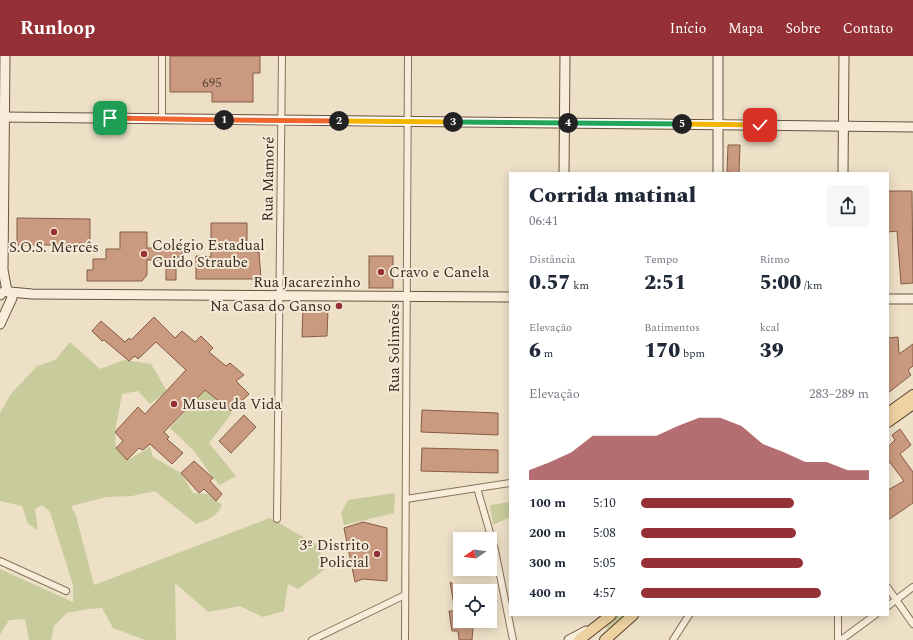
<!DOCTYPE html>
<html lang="pt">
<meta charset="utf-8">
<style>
:root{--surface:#fff;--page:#f6f6f7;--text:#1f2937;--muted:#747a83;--accent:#953036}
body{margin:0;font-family:Spectral,serif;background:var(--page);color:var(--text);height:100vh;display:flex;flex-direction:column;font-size:15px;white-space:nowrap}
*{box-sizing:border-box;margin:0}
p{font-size:13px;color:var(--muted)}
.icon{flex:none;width:22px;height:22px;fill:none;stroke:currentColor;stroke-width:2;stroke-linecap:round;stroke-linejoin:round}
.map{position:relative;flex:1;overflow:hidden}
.drawer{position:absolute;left:509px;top:116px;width:380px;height:444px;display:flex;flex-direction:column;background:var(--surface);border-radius:0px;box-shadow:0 2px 10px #0003}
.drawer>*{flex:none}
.needle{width:26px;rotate:257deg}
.buttons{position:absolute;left:453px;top:476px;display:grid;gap:8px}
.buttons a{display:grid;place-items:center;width:44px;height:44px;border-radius:0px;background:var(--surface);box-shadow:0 2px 10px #0003;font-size:20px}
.pin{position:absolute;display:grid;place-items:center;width:34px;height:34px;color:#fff;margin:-17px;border-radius:8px;box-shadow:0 2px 6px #0006}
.km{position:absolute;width:20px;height:20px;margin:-10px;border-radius:50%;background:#222;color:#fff;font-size:11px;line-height:20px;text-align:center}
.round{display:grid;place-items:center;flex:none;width:42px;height:42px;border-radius:0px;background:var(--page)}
.summary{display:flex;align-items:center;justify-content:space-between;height:68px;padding:0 20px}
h1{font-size:22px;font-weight:800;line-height:30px}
.metrics{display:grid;grid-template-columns:repeat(3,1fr);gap:6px;height:68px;padding:4px 20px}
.metrics div{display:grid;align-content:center}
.metrics b{font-size:20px;font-weight:800}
.metrics small{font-size:11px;font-weight:400}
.metrics p{font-size:11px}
.chart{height:112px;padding:8px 20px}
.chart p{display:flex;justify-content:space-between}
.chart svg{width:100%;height:72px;margin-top:4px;fill:var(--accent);opacity:.7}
ul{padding:0 20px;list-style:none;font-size:13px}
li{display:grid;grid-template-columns:64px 48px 1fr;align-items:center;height:30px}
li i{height:10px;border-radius:5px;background:var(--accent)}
header{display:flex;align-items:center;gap:24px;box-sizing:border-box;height:56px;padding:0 20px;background:var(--accent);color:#fff}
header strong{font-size:19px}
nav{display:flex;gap:22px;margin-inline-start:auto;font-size:14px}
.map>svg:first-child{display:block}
.green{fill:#c8cb9b}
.building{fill:#c99a7f;stroke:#865b44}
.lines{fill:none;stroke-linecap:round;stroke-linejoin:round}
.street-casing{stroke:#88725d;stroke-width:8}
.secondary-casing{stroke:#6a5340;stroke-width:11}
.primary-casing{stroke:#564031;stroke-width:12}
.street{stroke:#f8edda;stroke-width:6}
.secondary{stroke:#f8edda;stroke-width:9}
.primary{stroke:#eed2a1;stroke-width:10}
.split-1-casing{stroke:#fff;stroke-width:8}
.split-2-casing{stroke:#fff;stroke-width:8}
.split-3-casing{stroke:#fff;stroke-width:8}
.split-4-casing{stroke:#fff;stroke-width:8}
.split-5-casing{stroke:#fff;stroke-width:8}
.split-6-casing{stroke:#fff;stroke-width:8}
.split-1{stroke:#f0652b;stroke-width:5}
.split-2{stroke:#f0652b;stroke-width:5}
.split-3{stroke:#f5b400;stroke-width:5}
.split-4{stroke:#22a559;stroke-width:5}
.split-5{stroke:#22a559;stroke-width:5}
.split-6{stroke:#f5b400;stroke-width:5}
.poi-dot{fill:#953036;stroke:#f4ead7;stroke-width:1.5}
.labels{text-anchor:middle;stroke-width:4;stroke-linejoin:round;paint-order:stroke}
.number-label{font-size:13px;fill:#5d4738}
.street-label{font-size:15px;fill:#392b20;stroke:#f4ead7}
.poi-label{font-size:15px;fill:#392b20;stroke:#f4ead7;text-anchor:start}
</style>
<header>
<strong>Runloop</strong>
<nav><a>Início</a><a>Mapa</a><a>Sobre</a><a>Contato</a></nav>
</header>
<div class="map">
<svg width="913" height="584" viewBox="0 0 913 584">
<rect width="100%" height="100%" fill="#ede0c7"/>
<g class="green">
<path d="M70 286 100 313 124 304 151 308 167 335 150 348 138 335 122 338 115 376 116 392 128 404 150 391 153 401 181 417 193 437 207 438 222 449C217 461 207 464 196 468L155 435 132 440 106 441 71 450 76 460 94 529 270 462 319 490 324 514 298 533 288 528 284 555 263 561 240 550 208 556 175 527 176 584H145L113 572 102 552 88 553 67 557 54 570 51 584H29L25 563 9 564 0 579V513L73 546V529L50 456 42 449 35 453 38 474 28 468 22 450 0 445V357L11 338 37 310 55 304Z"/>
<path d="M205 334 232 357 209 387 236 420 220 429 213 422 195 396 170 372Z"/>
<path d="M395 437 394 457 344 469 341 457 348 444Z"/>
<path d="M510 446V461L493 469 490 449Z"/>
<path d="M617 559H626L608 574 604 569Z"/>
</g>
<g class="building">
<path d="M170 0H260V17H253V46H212V36H170Z"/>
<path d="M728 89H740L739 117 727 116Z"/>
<path d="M888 135H912L913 227 901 228 897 175 888 176Z"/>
<path d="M17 162 90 163V189H17Z"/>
<path d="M211 167H247V195L259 196 261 223H196V200L211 201Z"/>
<path d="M120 176H147V192H166V189H176V195H182V201H176V224H166V204H147V219L142 225H87V214H93V203H106V193H120Z"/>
<rect x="369" y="200" width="24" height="32"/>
<path d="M303 249H313V254L328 253 327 280 302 281Z"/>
<path d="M154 261 175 282 182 275 195 286 201 280 213 292 209 296 226 310 230 307 244 319 236 325 249 338 231 355 205 334 164 376 169 381 167 383 183 397 172 408 150 388 143 394 139 392 127 404 116 392 123 385 115 376 138 351 145 358 186 314 156 286 138 303 135 300 129 305 104 284 102 285 92 275 101 265 125 286 129 282 131 284Z"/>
<path d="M898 281 899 298 913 288V310L908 314 911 319 888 337V282Z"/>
<path d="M422 354 498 357V379L421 376Z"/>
<path d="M244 359 256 371 231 397 219 385Z"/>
<path d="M900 373 911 389 900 398 913 416V447L888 464V434L904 425 888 404V391L895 384 892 379Z"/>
<path d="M422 392 498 394V417L421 415Z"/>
<path d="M194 405 213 422 210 425 222 438 216 445 204 433 199 437 181 417Z"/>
<path d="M363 466 387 472V525L363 523 355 526 344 472Z"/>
<path d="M450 526 460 533V565H476V572L473 571 472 584H459L458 575H452L449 555H455Z"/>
</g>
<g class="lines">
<g class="street-casing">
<g id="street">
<path d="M162 0V63"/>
<path d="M477 432 495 494 513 584"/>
<path d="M406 443 510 427"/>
<path d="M277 463 282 0"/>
<path d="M0 505 66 535"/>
<path d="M888 532 913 568"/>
<path d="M888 550 913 531"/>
<path d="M312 584 405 539"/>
<path d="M405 584 408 0"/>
<path d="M673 584 689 559"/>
<path d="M838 584V559"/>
<path d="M841 584 875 559"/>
</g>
</g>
<g class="secondary-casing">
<g id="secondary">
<path d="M5 0 3 214 7 235"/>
<path d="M4 61 913 71"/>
<path d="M564 117 565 0"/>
<path d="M718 117V0"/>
<path d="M843 117 844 0"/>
<path d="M10 236 32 238 510 241"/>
<path d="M0 239 3 236 7 235 11 238 12 242 0 268"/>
<path d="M888 243H913"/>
<path d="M569 584 586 575"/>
</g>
</g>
<g class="primary-casing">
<g id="primary">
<path d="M888 357 913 339"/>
<path d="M888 366 913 348"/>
<path d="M579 584 611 559"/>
<path d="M605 584 633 559"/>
</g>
</g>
<use href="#street" class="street"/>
<use href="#secondary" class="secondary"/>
<use href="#primary" class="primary"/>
</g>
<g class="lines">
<g class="split-1-casing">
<path id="split-1" d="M110 62 224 64"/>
</g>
<g class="split-2-casing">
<path id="split-2" d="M224 64 339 65"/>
</g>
<g class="split-3-casing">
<path id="split-3" d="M339 65 453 66"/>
</g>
<g class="split-4-casing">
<path id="split-4" d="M453 66 568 67"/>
</g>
<g class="split-5-casing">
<path id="split-5" d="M568 67 682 68"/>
</g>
<g class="split-6-casing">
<path id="split-6" d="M682 68 760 69"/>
</g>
<use href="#split-1" class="split-1"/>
<use href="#split-2" class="split-2"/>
<use href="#split-3" class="split-3"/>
<use href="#split-4" class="split-4"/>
<use href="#split-5" class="split-5"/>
<use href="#split-6" class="split-6"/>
</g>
<g class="poi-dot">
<circle cx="54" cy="176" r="4"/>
<circle cx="144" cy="198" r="4"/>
<circle cx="381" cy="216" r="4"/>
<circle cx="339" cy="250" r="4"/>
<circle cx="174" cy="348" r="4"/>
<circle cx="377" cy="498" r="4"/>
</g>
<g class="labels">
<g class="number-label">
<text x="212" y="31">695</text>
</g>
<g class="street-label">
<text transform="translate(268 123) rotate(-89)" y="5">Rua Mamoré</text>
<text x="307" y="231">Rua Jacarezinho</text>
<text transform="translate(394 292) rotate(-90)" y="5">Rua Solimões</text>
</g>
<g class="poi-label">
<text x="152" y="194">Colégio Estadual<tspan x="152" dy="17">Guido Straube</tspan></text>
<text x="54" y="196" text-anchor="middle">S.O.S. Mercês</text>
<text x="389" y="221">Cravo e Canela</text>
<text x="331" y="255" text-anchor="end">Na Casa do Ganso</text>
<text x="182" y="353">Museu da Vida</text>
<text x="369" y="494" text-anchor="end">3º Distrito<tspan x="369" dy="17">Policial</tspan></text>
</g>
</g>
</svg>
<div class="buttons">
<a><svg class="needle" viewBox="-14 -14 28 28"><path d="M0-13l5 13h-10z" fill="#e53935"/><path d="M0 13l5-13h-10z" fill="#747a83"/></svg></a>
<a><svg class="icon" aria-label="locate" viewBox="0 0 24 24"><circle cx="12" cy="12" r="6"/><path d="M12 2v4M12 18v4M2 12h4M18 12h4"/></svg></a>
</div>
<div class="pin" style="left:110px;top:62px;background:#1e9e55"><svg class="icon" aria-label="arrive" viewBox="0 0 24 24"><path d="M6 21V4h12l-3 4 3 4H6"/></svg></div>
<div class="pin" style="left:760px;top:69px;background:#d93025"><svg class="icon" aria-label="check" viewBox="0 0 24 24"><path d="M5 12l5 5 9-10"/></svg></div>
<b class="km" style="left:224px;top:64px">1</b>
<b class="km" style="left:339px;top:65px">2</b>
<b class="km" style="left:453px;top:66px">3</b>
<b class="km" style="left:568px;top:67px">4</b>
<b class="km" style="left:682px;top:68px">5</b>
<section class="drawer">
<div class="summary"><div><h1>Corrida matinal</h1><p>06:41</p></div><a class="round"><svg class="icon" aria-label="share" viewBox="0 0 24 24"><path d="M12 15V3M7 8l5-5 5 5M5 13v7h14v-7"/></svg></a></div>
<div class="metrics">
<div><p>Distância</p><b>0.57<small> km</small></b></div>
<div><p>Tempo</p><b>2:51</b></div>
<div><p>Ritmo</p><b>5:00<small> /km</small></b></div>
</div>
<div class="metrics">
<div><p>Elevação</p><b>6<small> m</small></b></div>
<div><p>Batimentos</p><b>170<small> bpm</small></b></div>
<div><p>kcal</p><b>39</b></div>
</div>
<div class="chart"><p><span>Elevação</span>283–289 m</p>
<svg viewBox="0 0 160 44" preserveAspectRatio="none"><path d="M0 44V38L10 33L20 27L30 17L40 17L50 17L60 17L70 11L80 6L90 6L100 11L110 22L120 27L130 33L140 33L150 38L160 38V44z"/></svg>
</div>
<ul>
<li><b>100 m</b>5:10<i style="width:67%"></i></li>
<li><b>200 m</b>5:08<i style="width:68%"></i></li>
<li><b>300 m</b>5:05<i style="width:71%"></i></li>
<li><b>400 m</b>4:57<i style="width:79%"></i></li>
</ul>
</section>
</div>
